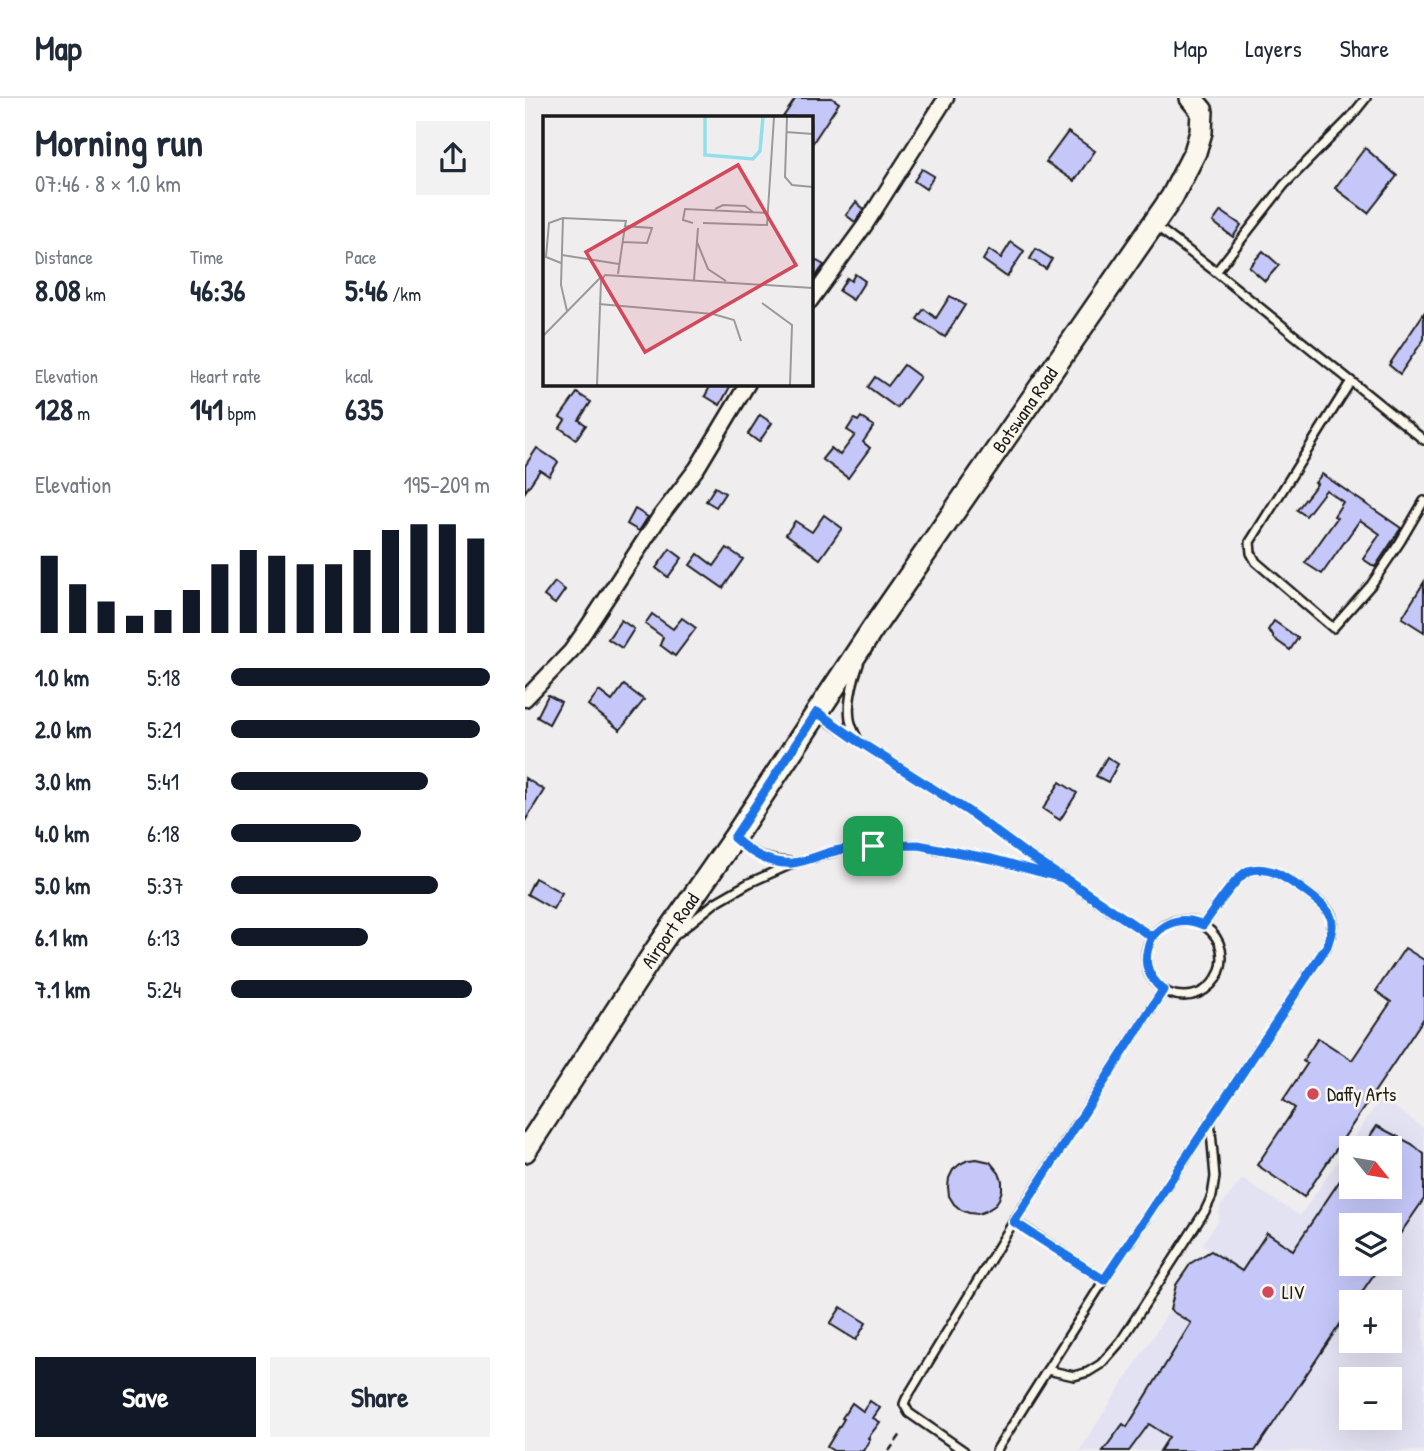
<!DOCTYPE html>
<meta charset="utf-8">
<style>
:root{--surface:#fff;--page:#f2f2f3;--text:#1f2937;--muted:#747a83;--line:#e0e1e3;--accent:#111827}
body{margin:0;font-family:"Patrick Hand",sans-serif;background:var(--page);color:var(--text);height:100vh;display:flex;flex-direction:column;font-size:26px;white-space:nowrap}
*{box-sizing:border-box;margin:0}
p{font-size:23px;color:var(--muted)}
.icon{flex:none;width:38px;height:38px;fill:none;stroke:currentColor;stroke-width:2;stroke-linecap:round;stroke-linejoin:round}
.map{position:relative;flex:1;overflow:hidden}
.details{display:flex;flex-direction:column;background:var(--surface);width:525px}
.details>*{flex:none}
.needle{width:46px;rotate:120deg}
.buttons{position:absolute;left:814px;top:1038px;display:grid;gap:14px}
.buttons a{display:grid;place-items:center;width:63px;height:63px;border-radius:0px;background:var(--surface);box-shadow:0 7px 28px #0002;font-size:35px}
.pin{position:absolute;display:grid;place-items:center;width:60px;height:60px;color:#fff;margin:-30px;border-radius:14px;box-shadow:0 4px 10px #0006}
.round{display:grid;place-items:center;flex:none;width:74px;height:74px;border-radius:0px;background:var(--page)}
.overview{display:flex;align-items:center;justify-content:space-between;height:119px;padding:0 35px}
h1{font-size:38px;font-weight:700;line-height:52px}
.figures{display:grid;grid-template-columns:repeat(3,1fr);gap:10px;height:119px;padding:7px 35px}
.figures div{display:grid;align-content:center}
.figures b{font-size:30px;font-weight:700}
.figures small{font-size:19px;font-weight:400}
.figures p{font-size:19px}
.chart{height:196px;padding:14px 35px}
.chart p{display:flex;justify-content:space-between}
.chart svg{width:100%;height:126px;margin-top:7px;stroke:var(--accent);stroke-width:6}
.action{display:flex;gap:14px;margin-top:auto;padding:14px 35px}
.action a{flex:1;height:80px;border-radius:0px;background:var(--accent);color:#fff;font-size:28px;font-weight:700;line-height:80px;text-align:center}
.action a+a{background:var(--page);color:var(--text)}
ul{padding:0 35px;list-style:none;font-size:23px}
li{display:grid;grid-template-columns:112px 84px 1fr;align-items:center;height:52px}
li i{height:18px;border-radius:9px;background:var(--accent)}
header{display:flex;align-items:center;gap:42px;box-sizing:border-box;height:98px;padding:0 35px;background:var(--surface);border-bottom:2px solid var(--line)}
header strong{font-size:33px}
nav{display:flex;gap:38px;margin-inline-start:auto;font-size:24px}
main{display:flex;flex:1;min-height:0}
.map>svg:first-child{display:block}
.built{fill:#e3e2f2;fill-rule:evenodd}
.building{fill:#c5c7f9;stroke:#1c1c1c;stroke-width:2}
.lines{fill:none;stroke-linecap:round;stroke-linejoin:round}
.lane-casing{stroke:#1c1c1c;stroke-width:12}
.street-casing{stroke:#1c1c1c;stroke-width:19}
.secondary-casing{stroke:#1c1c1c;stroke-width:26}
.path{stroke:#1c1c1c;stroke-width:2.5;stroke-dasharray:7 5;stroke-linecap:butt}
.lane{stroke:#fbf7ec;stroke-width:7}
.street{stroke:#fbf7ec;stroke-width:14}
.secondary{stroke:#fbf7ec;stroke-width:21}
.route-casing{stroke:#fff;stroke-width:14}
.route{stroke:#1a73e8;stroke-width:9}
.poi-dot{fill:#d1495b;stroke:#fbf7ec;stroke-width:2.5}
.labels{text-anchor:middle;stroke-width:5;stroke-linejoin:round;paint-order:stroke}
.street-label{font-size:19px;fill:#1c1c1c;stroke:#fbf7ec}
.poi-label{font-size:19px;fill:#1c1c1c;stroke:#fbf7ec;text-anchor:start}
.inset-river{fill:none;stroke:#90e0eb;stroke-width:3.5}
.inset-road{fill:none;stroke:#9b999b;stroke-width:2}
.view{fill:#d1495b;fill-opacity:0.15;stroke:#d1495b;stroke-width:3.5}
.inset-edge{fill:none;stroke:#1c1c1c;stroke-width:3.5}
</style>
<header>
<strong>Map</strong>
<nav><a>Map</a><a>Layers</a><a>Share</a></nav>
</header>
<main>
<section class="details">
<div class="overview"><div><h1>Morning run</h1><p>07:46 · 8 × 1.0 km</p></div><a class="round"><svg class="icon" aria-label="share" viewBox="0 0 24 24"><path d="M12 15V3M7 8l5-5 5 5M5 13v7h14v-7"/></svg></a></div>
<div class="figures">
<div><p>Distance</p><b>8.08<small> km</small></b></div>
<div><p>Time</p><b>46:36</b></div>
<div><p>Pace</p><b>5:46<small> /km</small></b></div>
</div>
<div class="figures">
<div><p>Elevation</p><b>128<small> m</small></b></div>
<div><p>Heart rate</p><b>141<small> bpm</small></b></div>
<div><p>kcal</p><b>635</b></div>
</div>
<div class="chart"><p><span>Elevation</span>195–209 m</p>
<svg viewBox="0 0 160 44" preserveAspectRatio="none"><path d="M5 44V17M15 44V27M25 44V33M35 44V38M45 44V36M55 44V29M65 44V20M75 44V15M85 44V17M95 44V20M105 44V20M115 44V15M125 44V8M135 44V6M145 44V6M155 44V11"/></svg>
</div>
<ul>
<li><b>1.0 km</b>5:18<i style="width:100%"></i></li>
<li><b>2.0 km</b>5:21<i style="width:96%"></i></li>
<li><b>3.0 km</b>5:41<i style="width:76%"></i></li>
<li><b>4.0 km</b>6:18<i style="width:50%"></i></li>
<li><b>5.0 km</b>5:37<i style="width:80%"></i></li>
<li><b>6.1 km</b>6:13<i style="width:53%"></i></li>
<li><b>7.1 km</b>5:24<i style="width:93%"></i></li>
</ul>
<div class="action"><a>Save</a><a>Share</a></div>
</section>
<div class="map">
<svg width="899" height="1353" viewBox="0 0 899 1353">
<rect width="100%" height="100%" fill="#f0edef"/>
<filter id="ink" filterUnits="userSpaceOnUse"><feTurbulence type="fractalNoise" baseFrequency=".0143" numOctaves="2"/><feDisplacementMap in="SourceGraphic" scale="14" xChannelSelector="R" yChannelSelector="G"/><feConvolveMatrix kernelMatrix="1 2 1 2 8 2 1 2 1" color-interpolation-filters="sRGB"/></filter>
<g filter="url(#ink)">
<path class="built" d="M856 1000 899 1030V1353H554L645 1212 651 1187 658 1176 666 1165 685 1153 677 1146 693 1123 695 1109 717 1081 775 1118ZM826 1050H864V1088H826ZM826 1127H864V1166H826ZM826 1204H864V1242H826ZM826 1281H864V1320H826Z"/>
<g class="building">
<path d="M271 0H307L314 5 285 49V19H258Z"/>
<path d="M543 34 570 53 549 83 521 64Z"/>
<path d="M840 50 872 78 843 115 810 90Z"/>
<path d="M397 71 409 78 401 91 389 83Z"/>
<path d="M331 104 339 111 330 124 321 117Z"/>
<path d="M696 113 716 127 708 139 688 124Z"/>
<path d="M486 144 499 153 482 179 458 162 464 152 476 160Z"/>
<path d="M511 151 527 161 521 171 505 161Z"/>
<path d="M738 153 754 167 740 183 724 169Z"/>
<path d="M285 159 299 167 285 186Z"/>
<path d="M330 176 340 183 328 202 314 193 322 180 326 183Z"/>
<path d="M425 198 440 207 420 239 392 221 399 211 411 220Z"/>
<path d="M899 215V241L875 276 864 267Z"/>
<path d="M379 267 395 279 372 310 343 289 350 279 363 288Z"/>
<path d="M187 285H207L195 307 180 298Z"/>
<path d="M52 295 66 304 54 322 61 327 51 341 35 330 40 322 35 319Z"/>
<path d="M235 317 247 325 234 344 223 336Z"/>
<path d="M336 319 349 328 338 344 345 350 323 380 297 361 306 350 315 357 330 337 322 332 329 321 333 323Z"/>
<path d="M12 350 33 364 24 378 15 372 0 394V368Z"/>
<path d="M797 376 876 430 850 469 838 461 855 436 835 422 797 476 780 465 812 420 809 418 818 404 801 392 781 418 772 412 792 386 790 385Z"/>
<path d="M190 389 200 395 191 409 181 403Z"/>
<path d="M110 411 123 419 114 433 102 426Z"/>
<path d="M299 417 317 430 295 461 261 436 270 423 287 434Z"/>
<path d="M202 450 218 461 198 490 165 467 173 456 189 468Z"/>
<path d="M145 451 157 460 143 479 131 470Z"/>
<path d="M30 484 40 492 30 506 19 498Z"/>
<path d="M899 484V534L877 520Z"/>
<path d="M127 516 148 531 157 520 171 530 150 558 135 547 138 539 120 526Z"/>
<path d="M96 522 109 531 97 550 83 541Z"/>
<path d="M749 523 773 540 765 552 748 540V537L743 532Z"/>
<path d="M99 587 119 602 95 632 63 607 74 593 87 603Z"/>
<path d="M23 597 36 604 24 626 12 619Z"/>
<path d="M582 659 593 666 583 684 571 678Z"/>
<path d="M0 680 19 692 0 723Z"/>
<path d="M535 684 552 695 535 722 518 711Z"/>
<path d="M10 780 37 795 28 811 2 796Z"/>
<path d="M880 850 899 862V920L779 1099 732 1067 770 1010 758 1002 782 966 778 963 793 940 827 962 866 904 851 893Z"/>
<path d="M852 1028 887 1046 899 1056V1101L864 1152V1127H826V1166H856L830 1204H826V1210L730 1353H635L644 1339 624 1326 604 1353H578L598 1326 602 1329 666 1225 645 1212 651 1187 666 1165 686 1153 717 1173 742 1135 768 1152 826 1066V1088H864V1050H837Z"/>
<path d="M452 1061 465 1064 474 1075 477 1083V1092L474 1101 469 1108 461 1113 453 1116 444 1115 436 1112 429 1106 424 1098 423 1089 424 1080 428 1072 435 1066 443 1062Z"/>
<path d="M316 1209 341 1225 331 1242 305 1226Z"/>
<path d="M345 1303 355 1310 348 1320 355 1324 343 1340 345 1341 338 1353H309L302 1349 319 1321 317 1320 327 1305 338 1313Z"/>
</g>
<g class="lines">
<g class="lane-casing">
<g id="lane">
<path d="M631 128 691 174 899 342"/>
<path d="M691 174 759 87 825 20 841 0"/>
<path d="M826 283 725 444 726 455 731 464 808 530 846 487 875 444 899 403"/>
<path d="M293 616 333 643 443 713 500 755 627 839"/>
<path d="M333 642C330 636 326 628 325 621 322 603 328 583 334 566"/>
<path d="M210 741C227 756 242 763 265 764"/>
<circle cx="659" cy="860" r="38"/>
<path d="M154 834 191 804 224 785 269 765 315 752 348 748 393 747 467 761 541 781"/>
<path d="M489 1123 579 1182"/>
<path d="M522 1272 549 1278 563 1274 576 1266 596 1243 680 1113 687 1098 690 1079 685 1022"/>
<path d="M439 1353 384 1315 379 1306 381 1301 489 1123 638 892"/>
<path d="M471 1353 579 1182 802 848C805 838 810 827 806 817 801 806 757 776 745 773 738 771 729 771 723 773 711 778 687 815 678 827"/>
</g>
</g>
<g class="street-casing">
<g id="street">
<path d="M285 203 340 127 421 0"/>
<path d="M0 601 46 553 60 533 134 420 172 370 223 285"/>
</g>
</g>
<g class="secondary-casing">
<g id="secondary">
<path id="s1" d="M0 1053 131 852 209 740 347 532 647 99 670 54 676 34 677 13 666 0"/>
</g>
</g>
<path class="path" d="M364 1353 377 1335"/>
<use href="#lane" class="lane"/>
<use href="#street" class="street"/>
<use href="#secondary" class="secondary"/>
</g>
</g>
<g class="lines" filter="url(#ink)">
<g class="route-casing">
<path id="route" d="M348 748 393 747 467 761 541 781 627 839C617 861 620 876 638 892L489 1124 579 1182 802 848C805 838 810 827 805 817 801 806 756 775 745 773 738 771 729 771 723 773 711 778 687 815 678 827 658 818 641 823 627 839L500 755 443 713 333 643 292 614 209 740C226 755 244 767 268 765 282 763 297 756 310 753 322 750 336 750 348 748"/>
</g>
<use href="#route" class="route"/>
</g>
<g class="poi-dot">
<circle cx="788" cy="996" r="7"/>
<circle cx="743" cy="1194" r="7"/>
</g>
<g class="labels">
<g class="street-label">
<text dy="7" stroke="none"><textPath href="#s1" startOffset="894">Botswana Road</textPath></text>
<text dy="7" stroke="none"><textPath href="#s1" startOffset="264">Airport Road</textPath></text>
</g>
<g class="poi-label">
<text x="802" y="1003">Daffy Arts</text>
<text x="757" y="1201">LIV</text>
</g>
</g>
<g transform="translate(18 18)">
<rect width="270" height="270" fill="#f0edef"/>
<path class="inset-river" d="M162 1V39L210 43 217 35 220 1"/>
<path class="inset-road" d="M244 1 242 61 249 69 270 71M243 16 270 18M172 93 180 89 202 90 210 96M150 107 140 104 142 93 225 97M160 107 224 109 231 1M154 126 165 153 183 165M19 139 76 148M18 147 3 141 6 107 20 102M75 158 82 110M151 164 155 112M219 187 249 209 247 269M56 188 170 198 191 204 198 225M24 195 18 169 20 102 83 105 82 110 109 112 104 127 80 126M0 220 59 160M54 269 58 165 62 159 270 172"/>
<path class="view" d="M195 49 253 149 102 236 43 136Z"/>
<rect width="270" height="270" class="inset-edge"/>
</g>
</svg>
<div class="buttons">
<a><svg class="needle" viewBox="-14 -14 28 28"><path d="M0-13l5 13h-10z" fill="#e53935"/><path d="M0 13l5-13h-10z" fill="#747a83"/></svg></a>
<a><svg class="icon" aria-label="layers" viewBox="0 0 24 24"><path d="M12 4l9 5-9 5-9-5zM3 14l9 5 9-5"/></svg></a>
<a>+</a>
<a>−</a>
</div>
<div class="pin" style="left:348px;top:748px;background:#1e9e55"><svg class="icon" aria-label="arrive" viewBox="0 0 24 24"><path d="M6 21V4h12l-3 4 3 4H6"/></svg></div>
</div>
</main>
